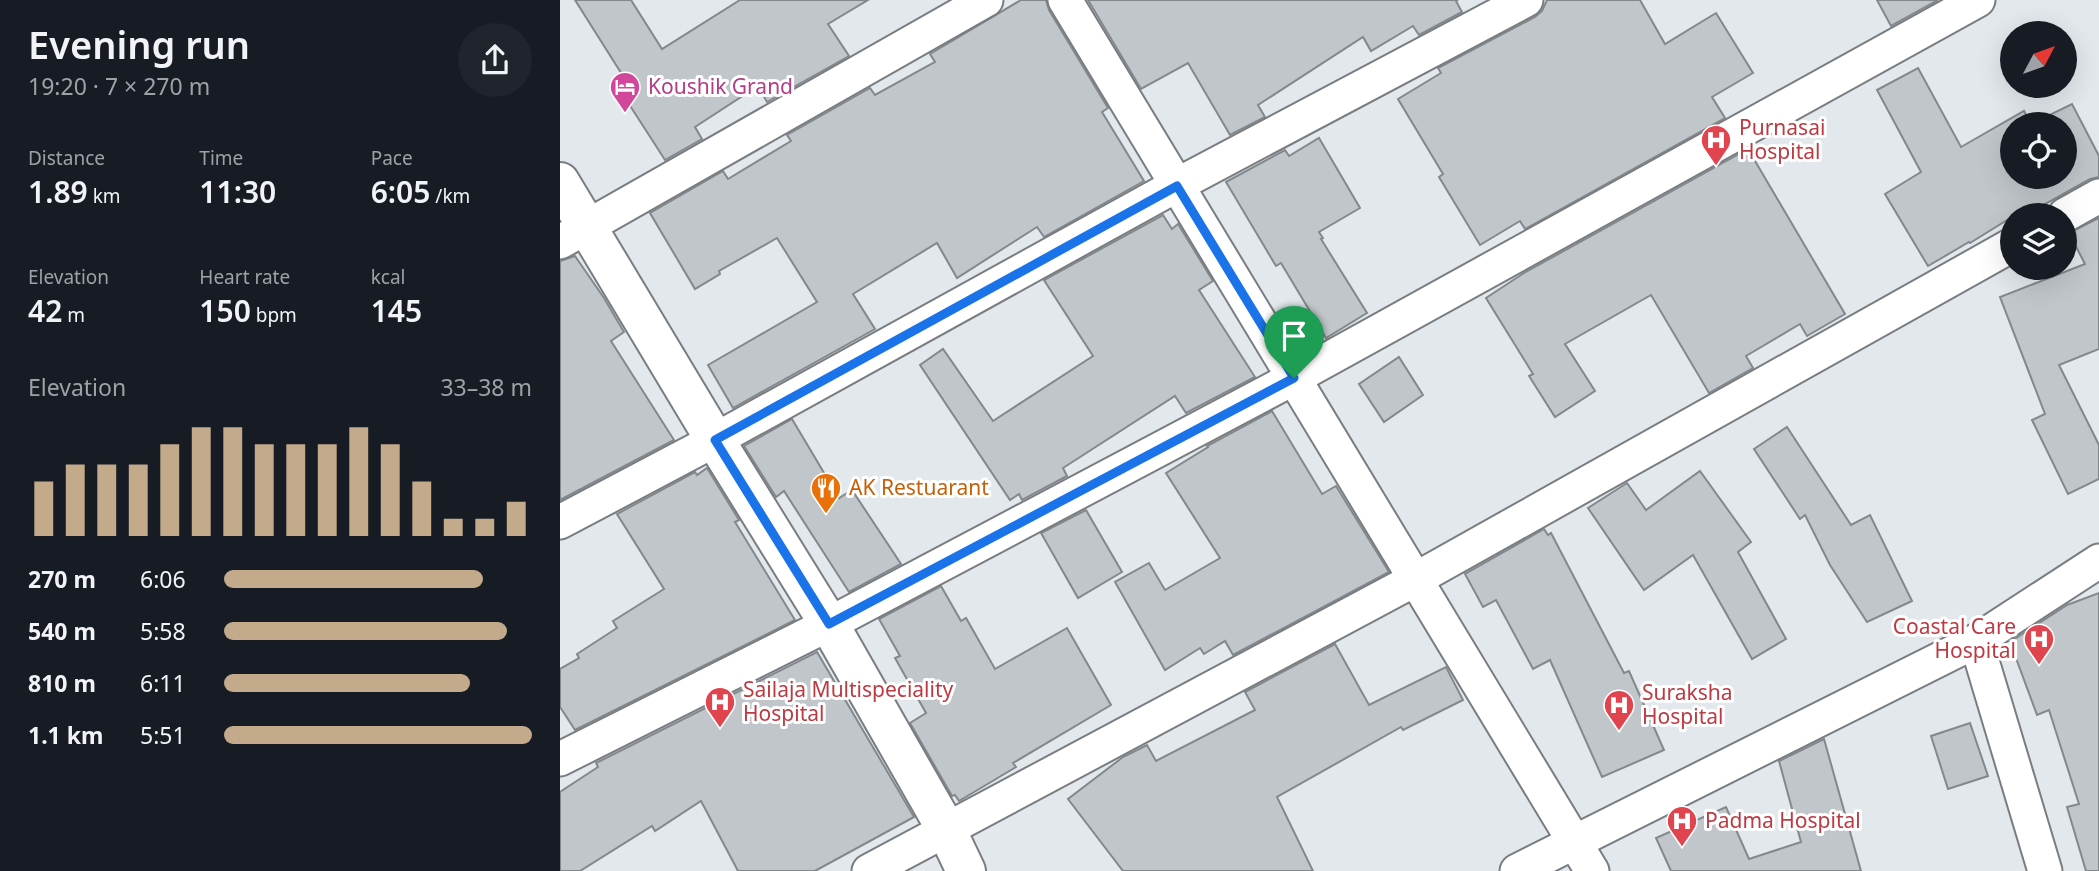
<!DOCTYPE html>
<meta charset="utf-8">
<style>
:root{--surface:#171b24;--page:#20242c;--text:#f1f3f6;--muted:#9ea1a6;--accent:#c3aa8a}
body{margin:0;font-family:"Noto Sans",sans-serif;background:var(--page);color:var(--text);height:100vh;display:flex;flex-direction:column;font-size:26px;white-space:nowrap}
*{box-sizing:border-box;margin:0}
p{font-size:23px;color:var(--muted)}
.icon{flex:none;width:38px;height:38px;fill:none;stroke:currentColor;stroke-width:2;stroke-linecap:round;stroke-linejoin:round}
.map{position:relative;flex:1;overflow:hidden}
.sheet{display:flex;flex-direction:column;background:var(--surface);width:560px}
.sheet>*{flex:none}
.needle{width:46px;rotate:49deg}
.fabs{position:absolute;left:1440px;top:21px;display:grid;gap:14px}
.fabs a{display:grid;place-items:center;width:77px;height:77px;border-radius:50%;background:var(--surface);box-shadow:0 7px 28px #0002;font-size:35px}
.pin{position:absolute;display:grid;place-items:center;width:60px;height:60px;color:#fff;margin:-72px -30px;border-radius:50% 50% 50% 0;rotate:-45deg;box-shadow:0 0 7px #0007}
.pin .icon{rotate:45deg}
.round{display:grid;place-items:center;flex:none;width:74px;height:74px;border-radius:37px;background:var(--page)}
.summary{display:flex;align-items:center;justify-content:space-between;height:119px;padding:0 28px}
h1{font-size:38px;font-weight:600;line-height:52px}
.figures{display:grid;grid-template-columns:repeat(3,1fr);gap:10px;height:119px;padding:7px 28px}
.figures div{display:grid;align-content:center}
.figures b{font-size:30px;font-weight:600}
.figures small{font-size:19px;font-weight:400}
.figures p{font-size:19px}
.chart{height:196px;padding:14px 28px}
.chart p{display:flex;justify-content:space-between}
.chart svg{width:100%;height:126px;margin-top:7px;stroke:var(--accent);stroke-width:6}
ul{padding:0 28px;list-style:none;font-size:23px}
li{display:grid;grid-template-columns:112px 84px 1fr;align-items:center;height:52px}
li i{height:18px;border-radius:9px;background:var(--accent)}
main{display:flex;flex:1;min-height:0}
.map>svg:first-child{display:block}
.building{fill:#c1c6cb;stroke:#83888c;stroke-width:2}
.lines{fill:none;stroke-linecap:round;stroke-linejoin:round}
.minor-casing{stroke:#797d82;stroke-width:37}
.tertiary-casing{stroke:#797d82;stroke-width:42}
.minor{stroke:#fff;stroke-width:33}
.tertiary{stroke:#fff;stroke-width:38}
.route-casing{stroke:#fff;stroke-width:14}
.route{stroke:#1a73e8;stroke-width:9}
.labels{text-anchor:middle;stroke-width:6;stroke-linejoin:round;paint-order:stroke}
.hotel-label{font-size:21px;fill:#b23c85;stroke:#fff;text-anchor:start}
.health-label{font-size:21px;fill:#be3a42;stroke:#fff;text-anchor:start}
.food-label{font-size:21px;fill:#c56008;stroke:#fff;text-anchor:start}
</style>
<main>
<section class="sheet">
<div class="summary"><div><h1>Evening run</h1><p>19:20 · 7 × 270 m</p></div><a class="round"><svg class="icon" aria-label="share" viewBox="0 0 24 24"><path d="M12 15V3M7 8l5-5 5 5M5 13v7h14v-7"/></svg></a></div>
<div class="figures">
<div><p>Distance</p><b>1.89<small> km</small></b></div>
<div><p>Time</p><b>11:30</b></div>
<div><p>Pace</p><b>6:05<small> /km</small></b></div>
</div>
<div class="figures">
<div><p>Elevation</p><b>42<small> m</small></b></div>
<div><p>Heart rate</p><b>150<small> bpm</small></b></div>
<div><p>kcal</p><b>145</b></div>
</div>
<div class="chart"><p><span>Elevation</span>33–38 m</p>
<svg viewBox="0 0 160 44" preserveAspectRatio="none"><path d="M5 44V25M15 44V19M25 44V19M35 44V19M45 44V12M55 44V6M65 44V6M75 44V12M85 44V12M95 44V12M105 44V6M115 44V12M125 44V25M135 44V38M145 44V38M155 44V32"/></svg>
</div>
<ul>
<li><b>270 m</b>6:06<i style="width:84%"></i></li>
<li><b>540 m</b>5:58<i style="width:92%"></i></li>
<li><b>810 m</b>6:11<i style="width:80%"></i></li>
<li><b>1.1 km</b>5:51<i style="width:100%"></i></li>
</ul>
</section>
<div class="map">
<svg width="1539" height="871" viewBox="0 0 1539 871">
<rect width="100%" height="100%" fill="#e2e8ec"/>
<g class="building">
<path d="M15 0H71L102 49 180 0H308L268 24 289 56 207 102 198 86 135 127 142 139 105 160 67 101 75 95Z"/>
<path d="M461 0H486L489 10 548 108 542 112 584 181 484 237 477 227 397 278 377 243 293 294 315 329 173 408 148 365 257 302 217 238 159 271 160 274 135 289 90 213 163 171 168 179 231 141 227 135 310 88 315 95 375 62 370 54Z"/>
<path d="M528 0H898L896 1 902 12 859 35 853 26 811 51 803 37 698 105 705 117 670 135 628 63 581 89Z"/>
<path d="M987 0H1080L1105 44 1156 13 1193 73 1152 97 1165 118 965 229 960 221 920 245 879 177 883 174 838 99 881 73 878 68 975 17 982 11Z"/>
<path d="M1317 0H1378L1331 26Z"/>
<path d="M1358 68 1401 147 1464 111 1471 124H1452V177H1505V124H1471L1512 104 1539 156V177L1530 179 1471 212 1469 207 1456 215H1452V217L1410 243 1409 242 1368 266 1325 194 1361 172 1317 90Z"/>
<path d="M759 138 800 208 759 232 763 238 761 239 807 313 766 338 721 263 716 266 666 182 725 150 729 156Z"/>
<path d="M1188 149 1285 314 1247 336 1240 324 1186 356 1193 368 1149 393 1091 295 1005 344 1035 391 995 417 969 376 973 374 926 298 964 273Z"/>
<path d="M603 215 612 229 618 224 653 281 639 290 695 377 626 413 615 396 503 468 507 476 462 500 459 494 450 500 360 365 383 349 433 421 533 356 484 280Z"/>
<path d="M1539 218V349L1499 365 1539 445V479L1508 494 1472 420 1485 414 1440 297 1525 264 1509 233Z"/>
<path d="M15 256 44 298 64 332 51 341 114 440 0 500V261Z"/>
<path d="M839 357 863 395 824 422 799 384Z"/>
<path d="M712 411 762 494 776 486 829 572 673 655 665 641 644 654 640 648 605 670 555 582 589 563 605 590 660 558 606 473 648 447 647 446Z"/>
<path d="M232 419 279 498 292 490 341 564 289 592 224 491 216 497 184 446Z"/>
<path d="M1227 427 1291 525 1310 515 1352 601 1307 622 1270 565 1245 515 1240 519 1194 449Z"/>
<path d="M147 468 179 520 175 522 235 620 15 730 0 707V669L19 658 17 654 57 628 53 621 104 589 57 514 135 472 137 475Z"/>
<path d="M1140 471 1191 542 1178 552 1226 639 1192 659 1133 555 1084 590 1028 508 1067 483 1086 510Z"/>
<path d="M526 510 562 572 518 598 481 533Z"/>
<path d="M984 529 988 535 991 533 1064 673 1069 671 1104 750 1042 777 990 660 973 669 936 600 923 607 905 574Z"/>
<path d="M381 586 401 621 406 618 435 669 507 628 551 705 453 763 456 767 399 801 395 795 392 796 350 723 366 713 335 658 340 656 319 619Z"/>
<path d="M1539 593V871H1526L1507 807 1519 804 1489 710 1477 715 1450 642 1507 605Z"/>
<path d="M775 644 809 705 886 667 903 700 843 730 841 727 717 797 753 871H563L508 799 563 757 587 745 596 761 695 710 685 692Z"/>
<path d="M257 652 354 817 255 871H178L141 801 95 831 92 826 20 871H0V792L38 767 36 763Z"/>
<path d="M1410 723 1428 776 1388 789 1371 736Z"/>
<path d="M1264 739 1301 871H1111L1096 838 1166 807 1189 859 1241 842 1219 761Z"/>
</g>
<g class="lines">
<g class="minor-casing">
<g id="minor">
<path d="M505 0 1032 871"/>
<path d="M1505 215 1539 196"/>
<path d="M0 242 426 0"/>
<path d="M0 522 155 440 617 185 966 0"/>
<path d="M1416 641 1485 871"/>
<path d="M0 759 269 624 734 378 1418 0"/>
<path d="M309 871 856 579 1452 245"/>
<path d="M957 871 1416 641 1539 561"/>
</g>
</g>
<g class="tertiary-casing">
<path id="tertiary" d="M0 182 155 440 269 624 386 829 406 871"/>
</g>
<use href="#minor" class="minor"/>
<use href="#tertiary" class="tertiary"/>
</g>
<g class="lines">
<g class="route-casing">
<path id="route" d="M617 186 734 378 269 624 155 440Z"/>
</g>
<use href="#route" class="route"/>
</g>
<defs>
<g id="hotel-pin" transform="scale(1.575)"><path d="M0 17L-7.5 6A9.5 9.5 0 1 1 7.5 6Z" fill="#d1479c" stroke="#fff"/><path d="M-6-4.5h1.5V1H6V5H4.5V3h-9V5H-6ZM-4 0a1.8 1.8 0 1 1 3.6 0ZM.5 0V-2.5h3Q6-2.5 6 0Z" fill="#fff"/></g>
<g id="hospital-pin" transform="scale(1.575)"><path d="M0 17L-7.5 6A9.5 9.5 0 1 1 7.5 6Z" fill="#e0444e" stroke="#fff"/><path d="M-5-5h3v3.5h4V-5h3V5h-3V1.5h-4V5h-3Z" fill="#fff"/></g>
<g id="restaurant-pin" transform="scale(1.575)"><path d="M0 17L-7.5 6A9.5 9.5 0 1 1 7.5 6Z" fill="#e8710a" stroke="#fff"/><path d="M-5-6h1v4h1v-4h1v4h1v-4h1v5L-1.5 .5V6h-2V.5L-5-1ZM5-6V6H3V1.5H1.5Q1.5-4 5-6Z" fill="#fff"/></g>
</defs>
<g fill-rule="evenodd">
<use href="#hotel-pin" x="65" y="87"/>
<use href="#hospital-pin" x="1156" y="140"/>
<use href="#restaurant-pin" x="266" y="488"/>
<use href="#hospital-pin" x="1479" y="639"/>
<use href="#hospital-pin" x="160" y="702"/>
<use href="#hospital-pin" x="1059" y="705"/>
<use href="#hospital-pin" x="1122" y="821"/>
</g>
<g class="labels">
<g class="hotel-label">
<text x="88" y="94">Koushik Grand</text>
</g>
<g class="health-label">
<text x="1179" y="135">Purnasai<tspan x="1179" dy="24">Hospital</tspan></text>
<text x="1456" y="634" text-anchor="end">Coastal Care<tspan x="1456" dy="24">Hospital</tspan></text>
<text x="183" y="697">Sailaja Multispeciality<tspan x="183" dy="24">Hospital</tspan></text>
<text x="1082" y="700">Suraksha<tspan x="1082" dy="24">Hospital</tspan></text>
<text x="1145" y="828">Padma Hospital</text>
</g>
<g class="food-label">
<text x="289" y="495">AK Restuarant</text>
</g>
</g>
</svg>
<div class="fabs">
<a><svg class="needle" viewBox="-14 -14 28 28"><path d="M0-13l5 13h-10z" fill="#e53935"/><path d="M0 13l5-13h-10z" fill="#9ea1a6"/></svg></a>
<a><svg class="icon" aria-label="locate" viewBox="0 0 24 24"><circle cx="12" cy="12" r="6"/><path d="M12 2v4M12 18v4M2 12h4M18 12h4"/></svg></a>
<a><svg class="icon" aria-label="layers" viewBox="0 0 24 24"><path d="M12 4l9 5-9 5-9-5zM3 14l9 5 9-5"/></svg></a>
</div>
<div class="pin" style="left:734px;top:378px;background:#1e9e55"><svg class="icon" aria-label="arrive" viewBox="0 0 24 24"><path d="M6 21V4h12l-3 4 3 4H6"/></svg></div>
</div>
</main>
